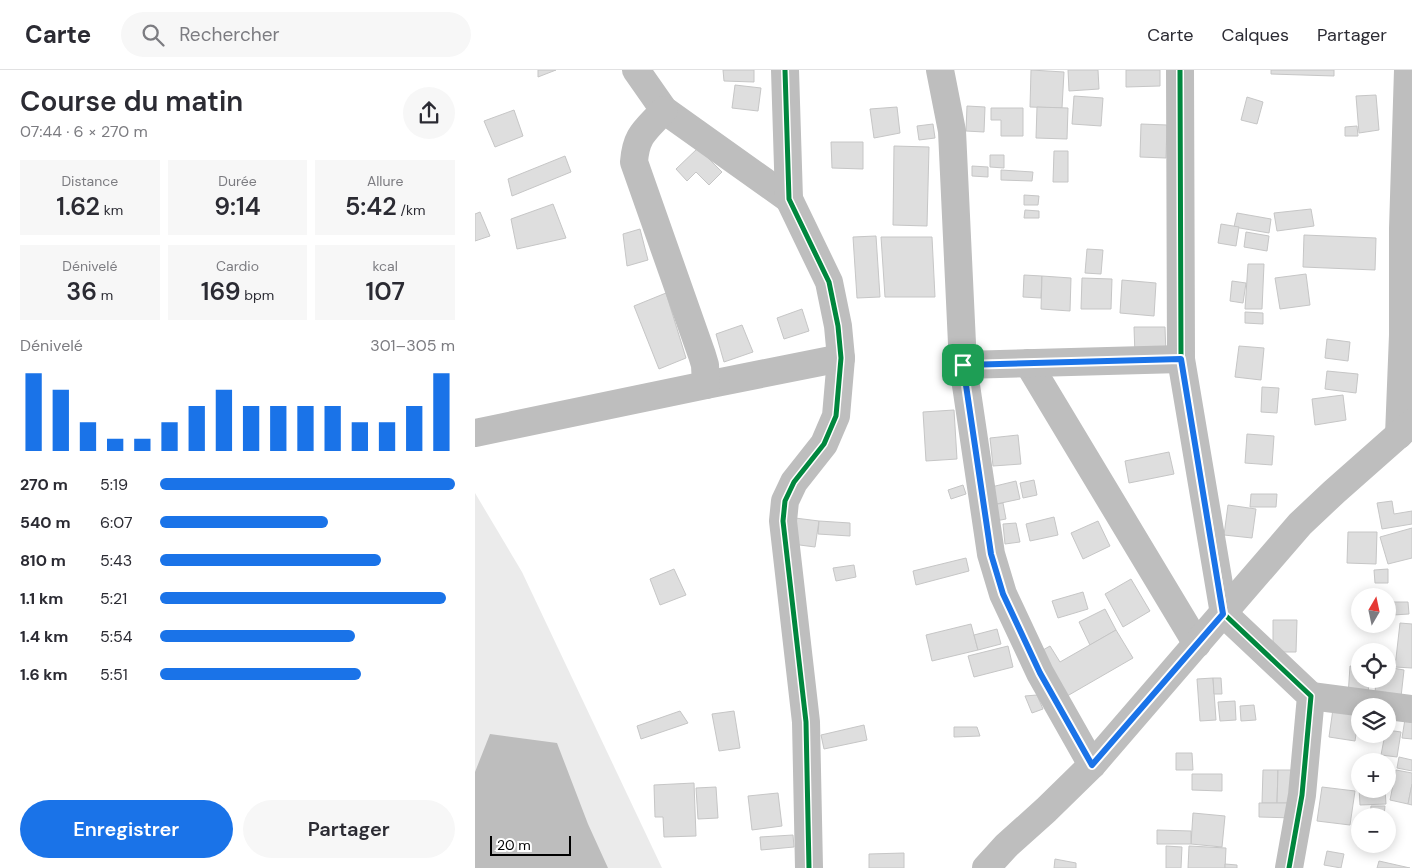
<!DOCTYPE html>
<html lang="fr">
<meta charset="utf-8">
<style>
:root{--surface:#fff;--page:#f7f7f7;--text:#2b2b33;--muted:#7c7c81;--line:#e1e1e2;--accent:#1a73e8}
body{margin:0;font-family:"DM Sans",sans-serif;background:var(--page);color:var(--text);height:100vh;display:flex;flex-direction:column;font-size:19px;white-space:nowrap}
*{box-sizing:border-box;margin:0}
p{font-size:16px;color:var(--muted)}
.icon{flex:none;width:28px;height:28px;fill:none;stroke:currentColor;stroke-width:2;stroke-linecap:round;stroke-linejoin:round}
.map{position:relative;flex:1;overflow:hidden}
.drawer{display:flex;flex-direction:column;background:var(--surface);width:475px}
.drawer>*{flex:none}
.needle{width:32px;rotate:9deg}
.buttons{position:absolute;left:876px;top:518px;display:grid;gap:10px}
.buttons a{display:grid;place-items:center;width:45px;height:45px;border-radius:50%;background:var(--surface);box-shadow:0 2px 12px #0003;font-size:25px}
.scale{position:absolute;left:15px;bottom:12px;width:81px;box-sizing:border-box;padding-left:5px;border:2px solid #000;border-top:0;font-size:14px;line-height:18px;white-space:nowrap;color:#000;-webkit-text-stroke:4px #fff;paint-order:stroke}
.pin{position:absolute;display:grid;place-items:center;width:42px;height:42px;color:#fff;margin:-21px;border-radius:10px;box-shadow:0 2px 8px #0006}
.round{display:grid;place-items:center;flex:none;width:52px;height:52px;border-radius:26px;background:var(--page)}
.headline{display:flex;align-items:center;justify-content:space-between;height:85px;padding:0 20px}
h1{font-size:28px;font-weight:600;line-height:38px}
.figures{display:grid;grid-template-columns:repeat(3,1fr);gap:8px;height:85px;padding:5px 20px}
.figures div{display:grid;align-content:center;border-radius:0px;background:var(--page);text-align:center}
.figures b{font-size:25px;font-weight:600}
.figures small{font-size:14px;font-weight:400}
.figures p{font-size:14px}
.chart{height:140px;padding:10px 20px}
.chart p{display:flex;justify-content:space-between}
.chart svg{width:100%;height:90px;margin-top:5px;stroke:var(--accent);stroke-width:6}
.action{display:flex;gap:10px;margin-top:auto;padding:10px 20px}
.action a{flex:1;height:58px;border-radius:30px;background:var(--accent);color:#fff;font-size:20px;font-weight:600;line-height:58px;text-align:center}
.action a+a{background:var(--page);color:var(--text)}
ul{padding:0 20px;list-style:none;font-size:16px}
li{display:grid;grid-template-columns:80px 60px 1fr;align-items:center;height:38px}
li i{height:12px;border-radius:6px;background:var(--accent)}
header{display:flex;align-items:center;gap:30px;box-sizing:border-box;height:70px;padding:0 25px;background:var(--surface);border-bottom:1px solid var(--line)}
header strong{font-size:24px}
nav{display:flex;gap:28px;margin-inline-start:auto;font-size:18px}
.search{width:350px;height:45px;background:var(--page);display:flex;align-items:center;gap:12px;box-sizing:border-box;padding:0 18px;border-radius:28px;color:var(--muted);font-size:19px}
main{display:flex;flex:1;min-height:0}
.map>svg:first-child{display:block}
.green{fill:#ebebeb}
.water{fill:#bdbdbd}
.building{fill:#dedede;stroke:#c6c6c6}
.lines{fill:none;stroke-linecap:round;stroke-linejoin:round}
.minor{stroke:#bebebe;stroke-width:28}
.cycleway-casing{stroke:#fff;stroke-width:8}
.cycleway{stroke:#00873e;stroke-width:5}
.route-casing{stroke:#fff;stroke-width:10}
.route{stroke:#1a73e8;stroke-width:6}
</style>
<header>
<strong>Carte</strong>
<div class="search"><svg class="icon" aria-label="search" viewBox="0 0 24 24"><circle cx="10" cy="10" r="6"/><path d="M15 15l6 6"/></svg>Rechercher</div>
<nav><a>Carte</a><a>Calques</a><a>Partager</a></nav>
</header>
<main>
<section class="drawer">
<div class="headline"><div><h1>Course du matin</h1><p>07:44 · 6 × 270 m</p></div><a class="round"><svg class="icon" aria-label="share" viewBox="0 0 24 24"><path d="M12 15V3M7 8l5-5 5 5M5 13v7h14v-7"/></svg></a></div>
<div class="figures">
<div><p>Distance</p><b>1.62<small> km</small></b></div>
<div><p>Durée</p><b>9:14</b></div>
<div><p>Allure</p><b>5:42<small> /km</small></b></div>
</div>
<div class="figures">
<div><p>Dénivelé</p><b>36<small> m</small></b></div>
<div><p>Cardio</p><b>169<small> bpm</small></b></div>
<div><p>kcal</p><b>107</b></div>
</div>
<div class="chart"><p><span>Dénivelé</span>301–305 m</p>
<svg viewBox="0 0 160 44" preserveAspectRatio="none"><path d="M5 44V6M15 44V14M25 44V30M35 44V38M45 44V38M55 44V30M65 44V22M75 44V14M85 44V22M95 44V22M105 44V22M115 44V22M125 44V30M135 44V30M145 44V22M155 44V6"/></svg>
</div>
<ul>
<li><b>270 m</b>5:19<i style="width:100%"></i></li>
<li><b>540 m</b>6:07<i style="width:57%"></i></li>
<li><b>810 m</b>5:43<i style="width:75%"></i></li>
<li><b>1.1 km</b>5:21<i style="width:97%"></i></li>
<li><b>1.4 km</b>5:54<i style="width:66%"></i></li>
<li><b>1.6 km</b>5:51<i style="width:68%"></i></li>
</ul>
<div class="action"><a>Enregistrer</a><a>Partager</a></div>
</section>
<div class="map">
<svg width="937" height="798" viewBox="0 0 937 798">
<rect width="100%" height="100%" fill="#fff"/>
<path class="green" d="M0 423 47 502 187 798H0Z"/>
<path class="water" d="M15 664 82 673 113 754 133 798H0V702Z"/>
<g class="building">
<path d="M63 0H81L63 7Z"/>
<path d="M248 0H279V12L249 11Z"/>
<path d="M556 0 589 2 587 38 555 37Z"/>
<path d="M593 0H623L624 19 594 21Z"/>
<path d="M651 0H685V16L651 17Z"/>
<path d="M796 0H859V6L796 4Z"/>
<path d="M260 15 286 18 283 41 257 38Z"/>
<path d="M901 25 904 60 884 63 881 26Z"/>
<path d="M599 26 628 28 626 56 597 54Z"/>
<path d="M772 27 788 32 782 54 766 50Z"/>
<path d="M492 36 510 37 509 62 491 61Z"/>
<path d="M422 37 425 63 399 68 395 39Z"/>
<path d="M562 37 593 38 592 69 561 68Z"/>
<path d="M516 38H548V66H526V50H516Z"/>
<path d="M39 40 48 66 20 77 9 51Z"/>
<path d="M458 54 460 68 444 70 442 56Z"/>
<path d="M666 54 692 55 691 88 665 87Z"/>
<path d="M882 56 883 66H870V57Z"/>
<path d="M356 72H388V99L357 98Z"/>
<path d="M419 76 454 77 452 156 418 155Z"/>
<path d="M223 78 247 102 234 115 221 102 212 111 201 99Z"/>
<path d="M579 81H593V112H578Z"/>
<path d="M515 85H529V98L515 97Z"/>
<path d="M90 86 96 102 37 126 33 109Z"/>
<path d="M497 96 513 97V107L497 106Z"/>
<path d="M526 100 558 102 557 111 526 110Z"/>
<path d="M549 125 564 126 563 135H549Z"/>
<path d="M78 134 91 168 42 179 36 149Z"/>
<path d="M836 139 839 156 802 161 799 143Z"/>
<path d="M550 140 564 141V148H549Z"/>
<path d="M5 142 15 166 0 171V144Z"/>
<path d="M762 143 796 149 794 163 759 157Z"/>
<path d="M746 154 764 157 761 176 743 173Z"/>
<path d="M165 159 173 190 152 196 148 164Z"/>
<path d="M771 162 794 166 792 181 769 177Z"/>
<path d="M829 165 901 168 900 200 828 197Z"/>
<path d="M401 166 405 227 382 228 378 167Z"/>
<path d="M406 167H457L460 227H410Z"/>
<path d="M612 179 628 180 626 204 610 203Z"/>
<path d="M773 194H789L787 239H770Z"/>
<path d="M831 204 835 235 805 239 800 208Z"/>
<path d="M549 205 567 206 566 228 548 227Z"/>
<path d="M567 206 596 208 595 241 566 239Z"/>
<path d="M607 208 637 209 636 239H606Z"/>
<path d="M647 210 681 213 679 246 645 243Z"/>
<path d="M757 211 771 213 768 233 755 231Z"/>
<path d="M191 223 211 288 184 299 159 236Z"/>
<path d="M327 239 334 261 309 269 302 248Z"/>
<path d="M770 242 788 243V254L770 253Z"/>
<path d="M267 255 278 282 249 292 241 264Z"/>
<path d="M659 257H690L691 285H660Z"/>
<path d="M852 269 875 272 873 291 850 288Z"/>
<path d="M764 276 789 278 786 310 760 307Z"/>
<path d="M852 301 883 304 881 323 850 319Z"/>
<path d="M787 317 804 318 802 343 786 342Z"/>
<path d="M868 325 871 350 840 355 837 329Z"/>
<path d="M479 340 482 389 451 391 448 342Z"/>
<path d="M772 364 799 366 797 395 770 393Z"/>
<path d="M543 365 546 394 518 396 515 368Z"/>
<path d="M694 382 699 404 654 413 650 391Z"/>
<path d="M559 410 562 425 548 428 545 413Z"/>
<path d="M541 411 545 429 512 436 508 419Z"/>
<path d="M488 415 491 424 476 429 473 420Z"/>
<path d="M776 424H802L801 437H775Z"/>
<path d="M917 431 919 444 937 441V454L907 459 902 433Z"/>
<path d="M528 433 531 449 515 452 512 436Z"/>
<path d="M753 435 781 439 777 468 749 465Z"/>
<path d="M579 447 583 465 555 471 551 454Z"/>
<path d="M320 448 344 451 340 477 317 474Z"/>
<path d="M344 451 375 453V466L343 464Z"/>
<path d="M623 451 635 476 608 489 596 463Z"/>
<path d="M541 453 545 472 530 474 528 454Z"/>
<path d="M937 458V488L913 494 905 467Z"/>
<path d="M873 462H902L901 494 872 493Z"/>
<path d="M491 488 494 501 441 515 438 501Z"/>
<path d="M379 495 381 507 361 511 358 498Z"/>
<path d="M199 499 211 525 185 535 175 509Z"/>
<path d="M913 499V513H900L899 500Z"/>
<path d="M656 509 675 541 648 557 630 524Z"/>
<path d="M608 522 613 539 583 548 577 531Z"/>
<rect x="912" y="532" width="6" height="13"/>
<path d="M918 532H933L934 544 918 545Z"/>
<path d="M630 539 641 560 615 575 604 552Z"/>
<path d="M798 550H822L821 582H798Z"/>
<path d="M925 553 937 554V598L920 597Z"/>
<path d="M496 554 503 580 457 591 451 565Z"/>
<path d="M522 559 526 574 503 580 499 565Z"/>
<path d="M641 560 658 588 587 629 561 584 575 576 585 592Z"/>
<path d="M533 576 538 597 499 607 493 586Z"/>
<path d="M875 596 885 597V609H894L893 627 873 626Z"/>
<path d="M912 597 929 600 926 627 900 624 901 609H912Z"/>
<path d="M738 608 741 650 725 651 722 609Z"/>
<path d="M738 608H746L747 624H739Z"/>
<path d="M562 625 568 639 557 643 550 626Z"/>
<path d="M760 631 761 650 745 651 743 632Z"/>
<path d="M779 635 781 650 766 651 765 636Z"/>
<path d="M858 639 884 643 880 671 854 667Z"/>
<path d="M205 641 213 653 166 669 162 656Z"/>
<path d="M259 641 265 678 244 681 237 644Z"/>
<path d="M930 649 937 651V669L927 668Z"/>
<path d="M389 655 392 670 349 679 346 665Z"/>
<path d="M479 657H502L505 666 479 667Z"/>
<path d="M912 660 926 662 922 687 906 685 910 664H912Z"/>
<path d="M701 683H717L718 700H701Z"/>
<path d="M924 687 937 690V701L922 698Z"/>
<path d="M788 700H803L802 733H787Z"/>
<path d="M803 700H820L819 733H802Z"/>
<path d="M921 700 937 703V714L933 734 915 730Z"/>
<path d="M717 704H747V721L717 720Z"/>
<path d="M219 713 221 766 189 767 188 747H180L179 715Z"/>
<path d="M937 714V735L933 734Z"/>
<path d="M241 717 243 748 223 749 221 718Z"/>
<path d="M847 717 880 721 875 755 842 751Z"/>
<path d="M884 717 885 719H910L911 734 885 735Z"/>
<path d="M303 723 307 756 277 760 273 726Z"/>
<path d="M784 733H819V748L784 747Z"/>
<path d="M896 736H910L909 746H895Z"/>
<path d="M718 743 750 746 747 777 716 774Z"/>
<path d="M682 760 716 761V774H682Z"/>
<path d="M318 765 319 777 286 780 285 767Z"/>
<path d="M691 776 707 777 706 798H691Z"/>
<path d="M714 776 751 778 750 798H713Z"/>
<path d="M852 781 869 784 866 798 849 795Z"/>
<path d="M429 783V798H394V784Z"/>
<path d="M580 789 601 793V798H579Z"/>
<path d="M904 791 935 798H902Z"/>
<path d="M750 794 762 795V798H750Z"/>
</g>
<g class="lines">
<g class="minor">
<path d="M161 0 189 40 314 129"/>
<path d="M310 0 314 129 354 212 363 256 366 288 361 346 349 374 319 412 310 431 308 451 331 652 334 798"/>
<path d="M465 0 477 61 488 295 516 484 528 524 565 603 617 695"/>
<path d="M705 0 706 289 749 544 836 626 827 725 814 798"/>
<path d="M553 293 722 574"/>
<path d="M488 295 706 289"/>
<path d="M231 315 366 288"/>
<path d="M0 363 231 315 230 295 227 285 159 92C161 64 171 60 189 40"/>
<path d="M924 365 928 265V159L933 0"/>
<path d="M836 626 937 639"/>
<path d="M511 798 531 776 571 740 617 695 825 454 859 422 937 353"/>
</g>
<g class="cycleway-casing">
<g id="cycleway">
<path d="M310 0 314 129 354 212 363 256 366 288 361 346 349 374 319 412 310 431 308 451 331 652 334 798"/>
<path d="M705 0 706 289 749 544 836 626 827 725 814 798"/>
</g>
</g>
<use href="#cycleway" class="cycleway"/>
</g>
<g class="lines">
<g class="route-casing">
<path id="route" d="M706 289 748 544 617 695 565 603 528 524 516 484 488 295Z"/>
</g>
<use href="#route" class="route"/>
</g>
</svg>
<div class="buttons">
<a><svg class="needle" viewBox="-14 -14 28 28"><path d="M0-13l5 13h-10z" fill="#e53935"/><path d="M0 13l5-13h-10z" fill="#7c7c81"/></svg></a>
<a><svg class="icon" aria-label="locate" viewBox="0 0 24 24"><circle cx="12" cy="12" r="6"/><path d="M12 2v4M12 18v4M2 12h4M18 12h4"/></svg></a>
<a><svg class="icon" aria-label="layers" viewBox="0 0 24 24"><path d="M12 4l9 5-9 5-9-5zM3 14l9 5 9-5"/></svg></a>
<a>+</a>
<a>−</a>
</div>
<div class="scale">20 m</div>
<div class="pin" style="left:488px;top:295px;background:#1e9e55"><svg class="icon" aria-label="arrive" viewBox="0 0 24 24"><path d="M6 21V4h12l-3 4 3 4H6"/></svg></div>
</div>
</main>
